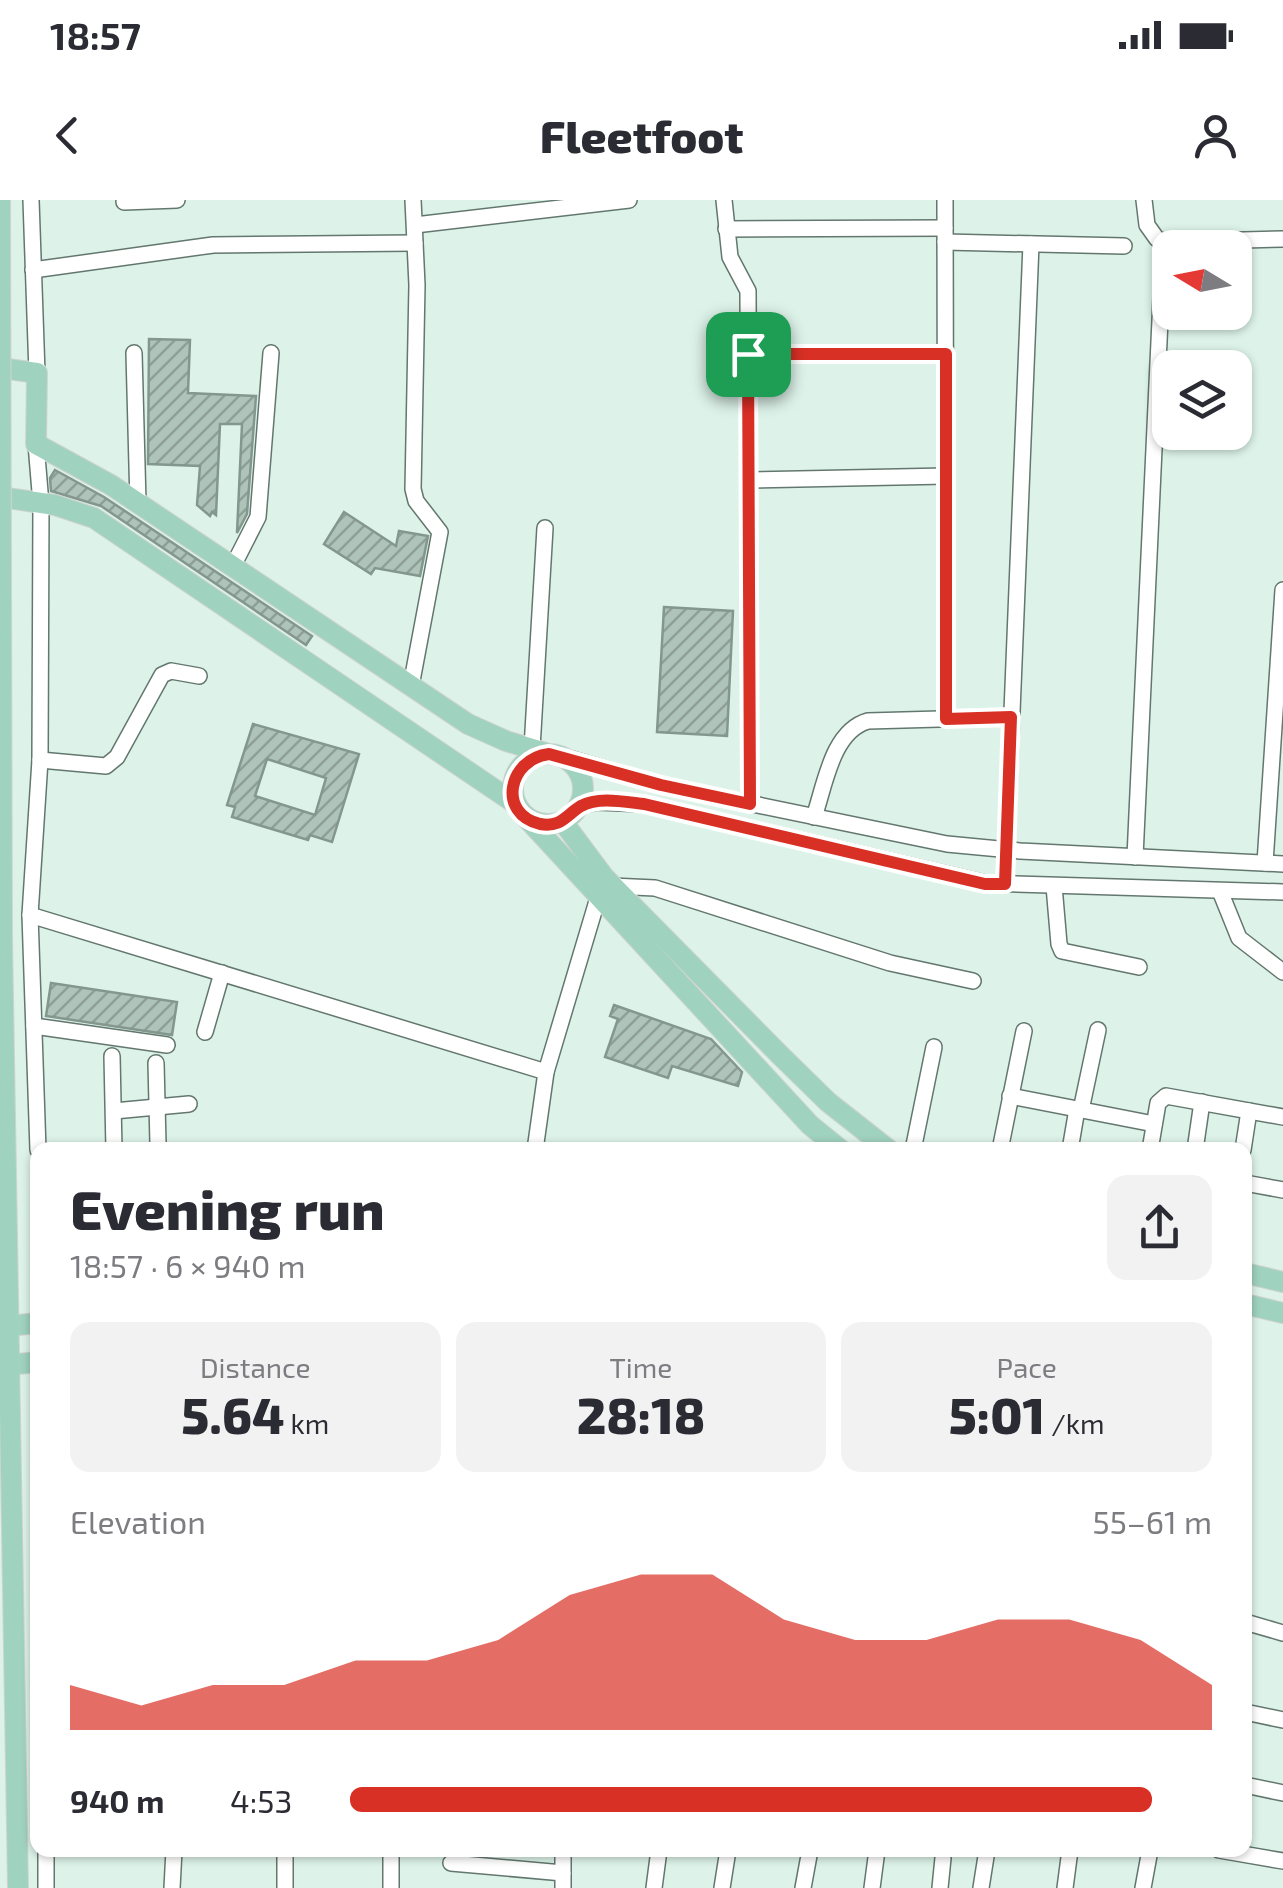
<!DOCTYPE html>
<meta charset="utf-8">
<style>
:root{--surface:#fff;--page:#f2f2f3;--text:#2b2b33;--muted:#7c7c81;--accent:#d93025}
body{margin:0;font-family:"Exo 2",sans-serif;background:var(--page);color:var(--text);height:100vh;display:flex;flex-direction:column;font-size:38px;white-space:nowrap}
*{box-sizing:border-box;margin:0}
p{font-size:32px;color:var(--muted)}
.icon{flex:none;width:55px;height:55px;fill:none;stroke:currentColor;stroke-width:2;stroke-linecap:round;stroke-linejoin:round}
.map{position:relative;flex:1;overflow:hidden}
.drawer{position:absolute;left:30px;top:942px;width:1222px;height:715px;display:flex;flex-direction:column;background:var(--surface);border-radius:20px;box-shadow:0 2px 8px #0004}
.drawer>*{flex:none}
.needle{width:65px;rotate:280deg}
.tools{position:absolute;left:1152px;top:30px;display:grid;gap:20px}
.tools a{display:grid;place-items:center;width:100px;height:100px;border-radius:20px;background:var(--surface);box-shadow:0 2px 8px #0004;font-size:50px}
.pin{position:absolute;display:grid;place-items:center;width:85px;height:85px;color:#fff;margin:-42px;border-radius:20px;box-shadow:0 5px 15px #0006}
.round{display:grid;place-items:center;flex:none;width:105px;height:105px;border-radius:20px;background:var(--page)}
.summary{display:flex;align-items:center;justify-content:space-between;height:170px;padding:0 40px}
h1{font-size:55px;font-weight:800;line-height:75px}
.stats{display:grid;grid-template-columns:repeat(3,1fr);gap:15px;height:170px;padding:10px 40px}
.stats div{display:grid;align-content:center;border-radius:20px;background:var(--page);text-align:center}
.stats b{font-size:50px;font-weight:800}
.stats small{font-size:28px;font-weight:400}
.stats p{font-size:28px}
.chart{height:280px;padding:20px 40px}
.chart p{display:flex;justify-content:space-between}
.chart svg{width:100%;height:180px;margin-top:10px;fill:var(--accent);opacity:.7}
ul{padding:0 40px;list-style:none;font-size:32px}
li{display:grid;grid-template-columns:160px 120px 1fr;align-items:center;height:75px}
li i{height:25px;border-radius:12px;background:var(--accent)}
.status{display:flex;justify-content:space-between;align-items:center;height:70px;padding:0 50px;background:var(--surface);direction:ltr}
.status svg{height:28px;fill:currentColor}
header{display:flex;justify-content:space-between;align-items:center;height:130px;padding:0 40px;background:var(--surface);font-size:45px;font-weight:800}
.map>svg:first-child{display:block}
.building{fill:url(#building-hatch);stroke:#83978e;stroke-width:2.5;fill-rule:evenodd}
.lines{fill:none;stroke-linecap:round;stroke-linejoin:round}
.minor-casing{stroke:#63776e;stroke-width:18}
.major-casing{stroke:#d1d3d2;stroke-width:22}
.minor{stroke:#fff;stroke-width:15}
.major{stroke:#a0d3bf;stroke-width:20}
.major-bridge-casing{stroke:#d1d3d2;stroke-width:22;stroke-linecap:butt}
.major-bridge{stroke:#a0d3bf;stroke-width:20}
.route-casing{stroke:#fff;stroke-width:20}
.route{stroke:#d93025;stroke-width:12}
</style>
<div class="status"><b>18:57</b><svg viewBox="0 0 49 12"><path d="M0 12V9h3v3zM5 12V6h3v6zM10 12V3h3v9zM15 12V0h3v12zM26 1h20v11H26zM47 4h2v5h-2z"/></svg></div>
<header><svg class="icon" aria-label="back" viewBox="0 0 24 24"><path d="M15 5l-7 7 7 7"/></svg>Fleetfoot<svg class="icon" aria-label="person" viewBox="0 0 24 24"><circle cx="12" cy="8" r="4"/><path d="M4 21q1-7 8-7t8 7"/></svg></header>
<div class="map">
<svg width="1283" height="1688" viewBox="0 0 1283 1688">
<defs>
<pattern id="building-hatch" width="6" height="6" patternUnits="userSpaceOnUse" patternTransform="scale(2.5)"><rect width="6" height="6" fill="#aec3ba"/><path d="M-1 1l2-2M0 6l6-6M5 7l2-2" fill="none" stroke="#8e9f98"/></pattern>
</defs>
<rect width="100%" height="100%" fill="#ddf3e9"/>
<g class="building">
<path d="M149 139 190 140 188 193 256 196 247 314 237 333 242 224H220L216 315 212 312 210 316 197 305 200 266 148 264Z"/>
<path d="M55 270 104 297 312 436 306 445 101 306 51 291 50 278Z"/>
<path d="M344 312 396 346 399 331 428 336 420 376 375 368 371 374 324 344Z"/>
<path d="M664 407 733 411 727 536 657 532Z"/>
<path d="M253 524 359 554 332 642 310 635 308 640 232 617 235 607 227 605ZM267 559 326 578 315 615 255 596Z"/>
<path d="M51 783 177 802 172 835 46 816Z"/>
<path d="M614 805 711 839 742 872 738 886 672 866 668 878 605 857 618 819 610 816Z"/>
</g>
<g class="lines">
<g class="minor-casing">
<g id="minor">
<path d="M31 0 37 173"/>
<path d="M724 0 730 57 748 91 750 604"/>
<path d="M945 0 946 519"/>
<path d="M1144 0 1147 25 1157 39 1167 42 1283 39"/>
<path d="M124 2 177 0"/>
<path d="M415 25 629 0"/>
<path d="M726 29 945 28"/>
<path d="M945 42 1124 46"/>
<path d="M33 70 213 45 415 43"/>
<path d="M134 153 138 303"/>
<path d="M749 154H945"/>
<path d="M36 244 41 304 40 560 30 715 38 950"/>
<path d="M749 280 946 276"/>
<path d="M233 366 258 317 271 153"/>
<path d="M411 486 440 332 416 301 413 289 417 85 413 0"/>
<path d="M532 548 545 328"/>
<path d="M561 556 661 585 947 644 1020 651 1283 664"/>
<path d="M40 560 106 566 117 557 162 475 171 471 199 476"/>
<path d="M579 606 597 602 644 604 985 683 1283 692"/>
<path d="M814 617C825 585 832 531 868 521L1011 517"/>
<path d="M1135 657 1162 77"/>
<path d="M1265 663 1283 390"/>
<path d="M1005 684 1031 44"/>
<path d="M612 686 655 688 890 763 973 781"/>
<path d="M1054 686 1059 744 1062 751 1139 767"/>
<path d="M1220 691 1239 738 1283 772"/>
<path d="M30 715 546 872"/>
<path d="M34 826 167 845"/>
<path d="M205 832 222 773"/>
<path d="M112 856 114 950"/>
<path d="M156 863 158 944"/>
<path d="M1010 896 1154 924"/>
<path d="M1081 910 1098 830"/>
<path d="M114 911 189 904"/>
<path d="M535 950 546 872 600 691"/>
<path d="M913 950 934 847"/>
<path d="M1000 950 1024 831"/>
<path d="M1070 950 1077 909"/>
<path d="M1150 950 1158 903 1166 896 1283 917"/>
<path d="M1195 950 1202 902"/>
<path d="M1243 950 1249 911"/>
<path d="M1245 983 1283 990"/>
<path d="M1245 1422 1283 1433"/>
<path d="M1245 1512 1283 1520"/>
<path d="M1245 1585 1283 1593"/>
<path d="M46 1650V1688"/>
<path d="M285 1650V1688"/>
<path d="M1219 1650 1283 1661"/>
<path d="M451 1663 563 1673"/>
<path d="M172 1688 174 1650"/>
<path d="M391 1688V1650"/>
<path d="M563 1688V1650"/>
<path d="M654 1688 659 1650"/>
<path d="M722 1688 728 1650"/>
<path d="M803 1688 810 1650"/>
<path d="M872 1688 877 1650"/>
<path d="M940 1688 943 1658"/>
<path d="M981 1688 987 1650"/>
<path d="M1065 1688 1070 1650"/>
<path d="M1143 1688 1150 1650"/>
</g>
</g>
<g class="major-casing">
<g id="major">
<path d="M0 168 37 173 36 244 111 285 468 524 506 541 549 554"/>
<path d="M0 297 55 305 94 318 516 604"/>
<circle cx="548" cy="589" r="35"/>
<path d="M522 613 810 925 841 950"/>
<path d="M563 622 604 677 780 855 828 902 889 950"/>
<path d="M2 738 18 1688"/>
<path d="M1245 1073 1283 1082"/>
<path d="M1245 1104 1283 1113"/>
<path d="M8 1126 38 1123"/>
<path d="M7 1165 38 1162"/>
</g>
</g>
<use href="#minor" class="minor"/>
<use href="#major" class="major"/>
<g class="major-bridge-casing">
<path id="major-bridge" d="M0 0 2 738"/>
</g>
<use href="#major-bridge" class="major-bridge"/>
</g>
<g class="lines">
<g class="route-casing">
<path id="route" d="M748 154H946V519L1011 517 1005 684H985L644 604C626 602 598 596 581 606 566 615 561 628 540 624 497 614 508 559 549 554L661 585 750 604Z"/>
</g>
<use href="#route" class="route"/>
</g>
</svg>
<div class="tools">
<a><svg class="needle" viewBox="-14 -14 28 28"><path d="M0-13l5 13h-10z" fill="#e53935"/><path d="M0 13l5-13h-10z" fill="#7c7c81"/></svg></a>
<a><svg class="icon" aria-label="layers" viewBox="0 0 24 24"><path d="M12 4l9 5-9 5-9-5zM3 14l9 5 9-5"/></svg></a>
</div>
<div class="pin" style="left:748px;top:154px;background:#1e9e55"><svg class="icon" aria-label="arrive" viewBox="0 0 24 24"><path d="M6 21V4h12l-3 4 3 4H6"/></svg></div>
<section class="drawer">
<div class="summary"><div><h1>Evening run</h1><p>18:57 · 6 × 940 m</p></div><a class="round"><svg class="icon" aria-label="share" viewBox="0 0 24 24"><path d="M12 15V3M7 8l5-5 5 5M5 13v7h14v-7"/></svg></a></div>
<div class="stats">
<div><p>Distance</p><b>5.64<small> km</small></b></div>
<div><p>Time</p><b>28:18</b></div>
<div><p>Pace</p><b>5:01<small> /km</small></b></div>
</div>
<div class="chart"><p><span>Elevation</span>55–61 m</p>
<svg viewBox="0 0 160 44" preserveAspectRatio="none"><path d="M0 44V33L10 38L20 33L30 33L40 27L50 27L60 22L70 11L80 6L90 6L100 17L110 22L120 22L130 17L140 17L150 22L160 33V44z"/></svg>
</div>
<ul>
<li><b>940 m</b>4:53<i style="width:93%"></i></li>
</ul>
</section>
</div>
